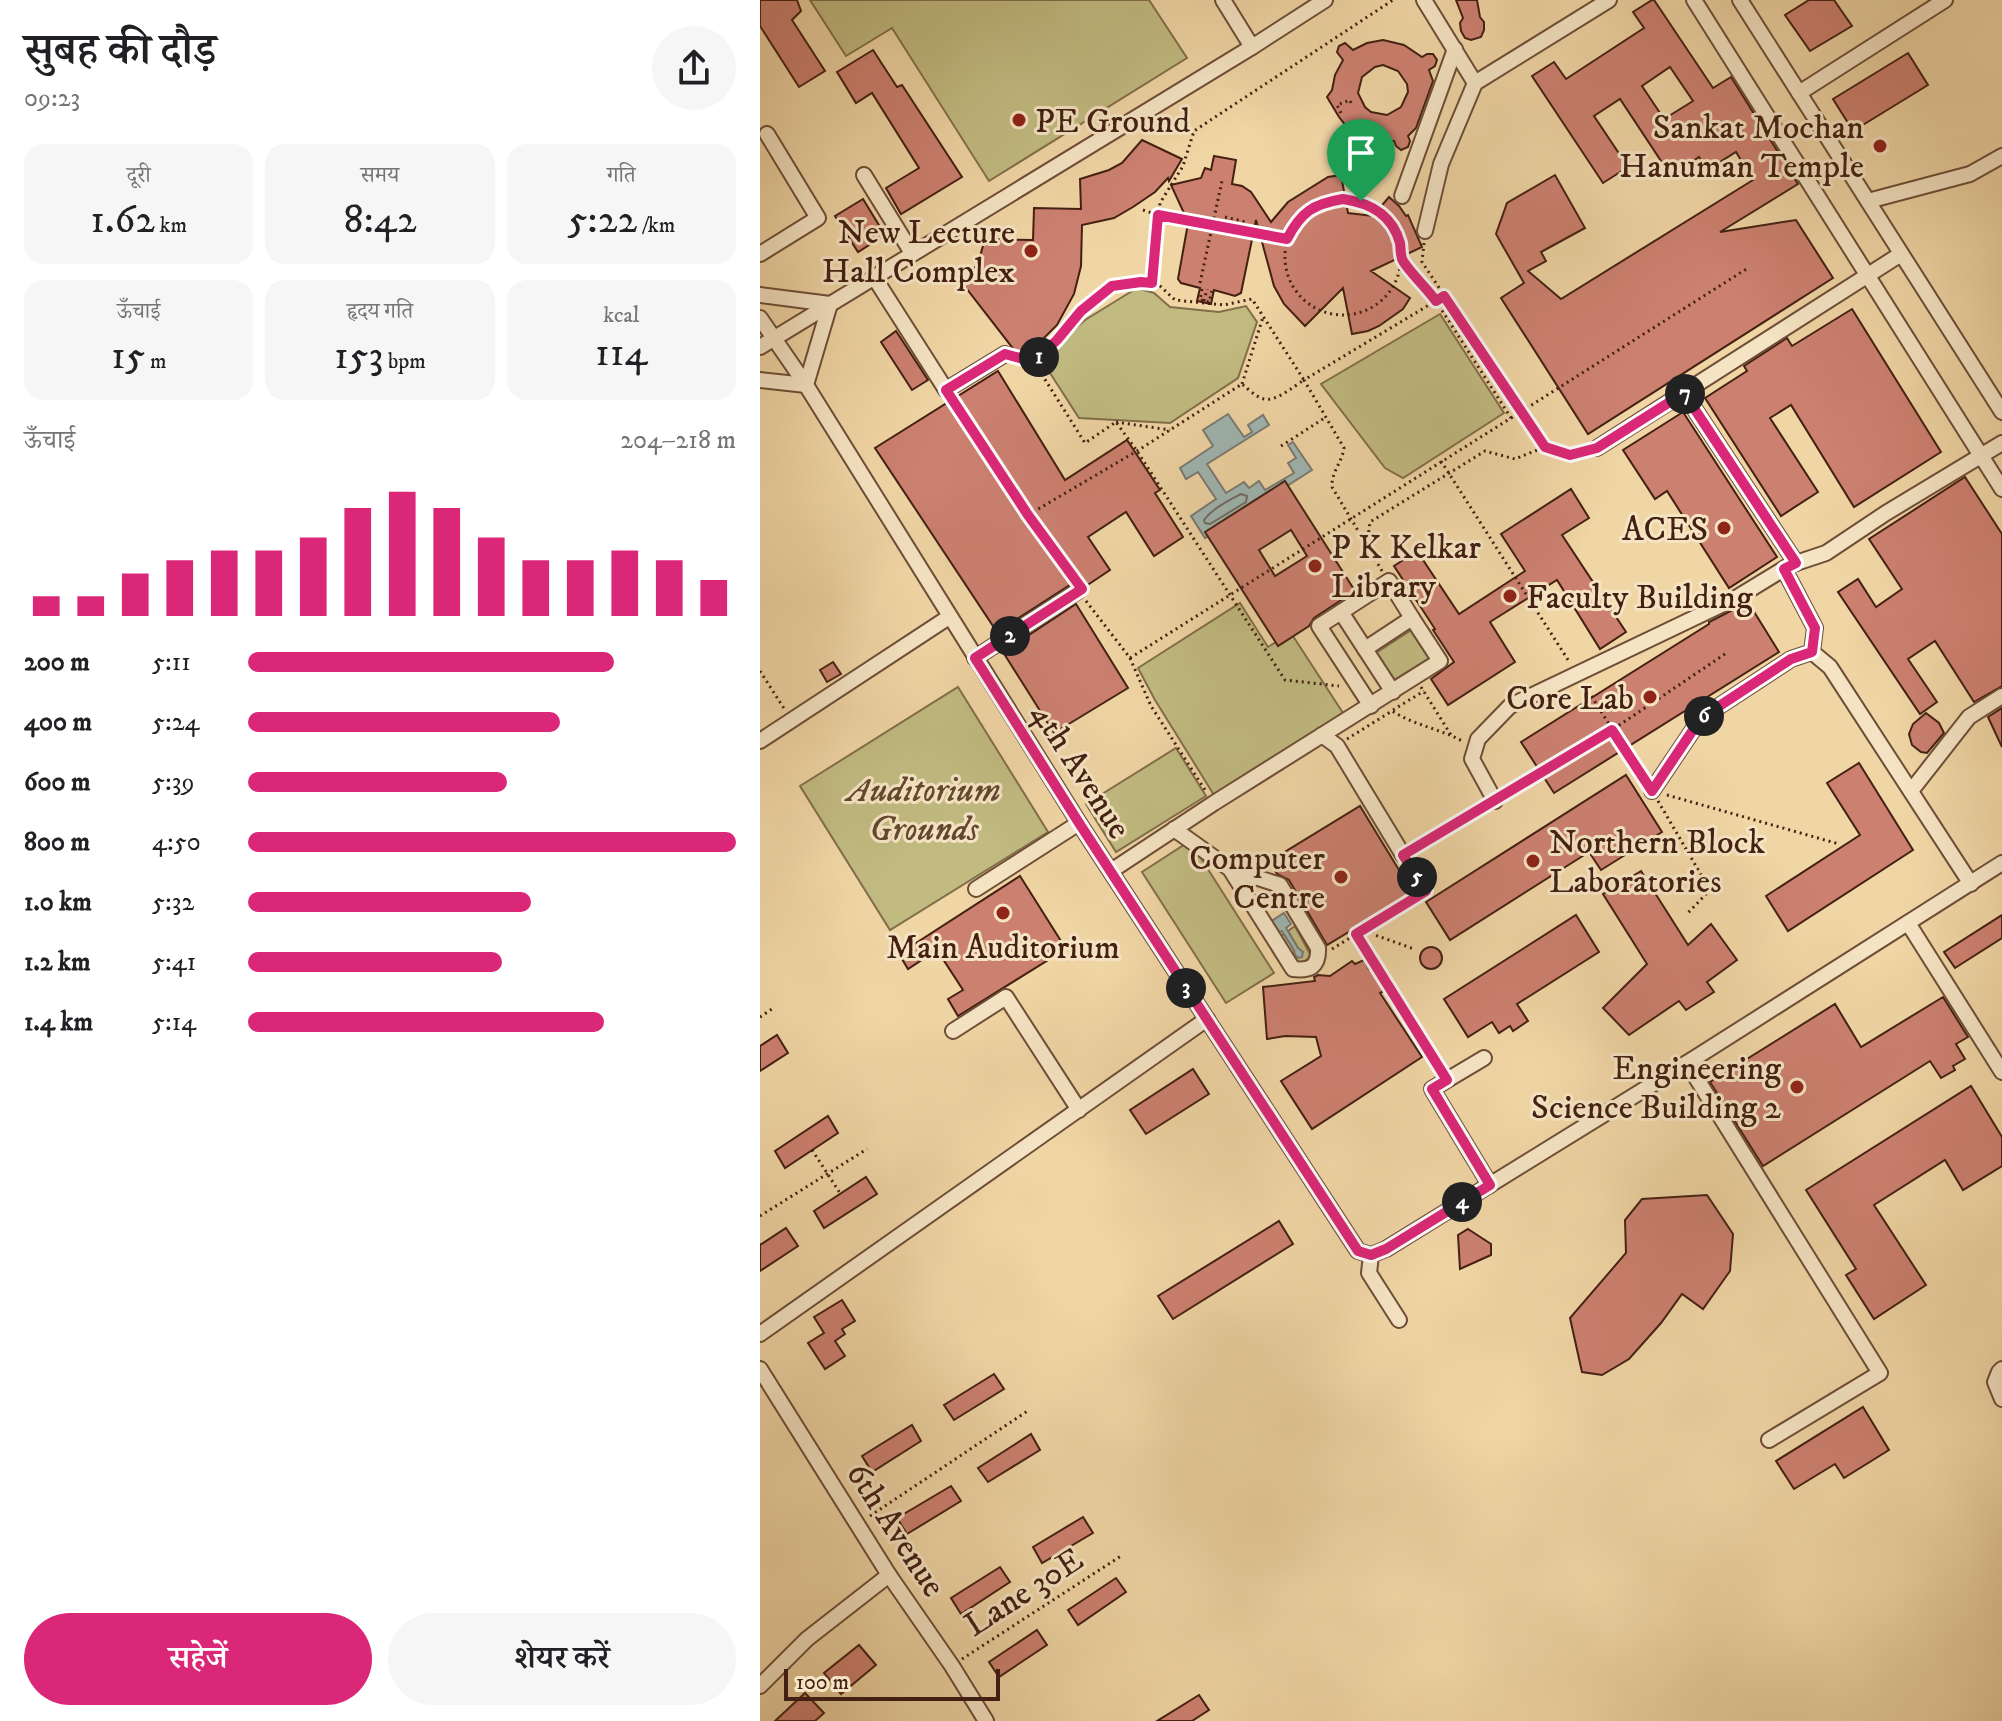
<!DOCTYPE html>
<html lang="hi">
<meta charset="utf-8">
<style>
:root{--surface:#fff;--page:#f6f6f6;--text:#202124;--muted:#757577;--accent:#db2777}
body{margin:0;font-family:"IM FELL DW Pica","Noto Serif Devanagari",serif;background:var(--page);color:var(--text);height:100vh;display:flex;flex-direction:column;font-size:30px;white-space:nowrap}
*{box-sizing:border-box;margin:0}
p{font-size:26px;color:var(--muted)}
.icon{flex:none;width:44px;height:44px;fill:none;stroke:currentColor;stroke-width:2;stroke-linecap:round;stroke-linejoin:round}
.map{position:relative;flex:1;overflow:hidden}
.drawer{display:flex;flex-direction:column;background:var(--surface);width:760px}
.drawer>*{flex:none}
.scale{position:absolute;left:24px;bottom:20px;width:216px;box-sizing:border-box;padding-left:8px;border:4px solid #432012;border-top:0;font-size:22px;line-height:28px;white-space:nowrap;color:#432012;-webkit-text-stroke:6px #f5e4c4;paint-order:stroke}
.pin{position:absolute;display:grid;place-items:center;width:68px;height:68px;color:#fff;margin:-82px -34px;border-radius:50% 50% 50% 0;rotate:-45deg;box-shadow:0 0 8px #0007}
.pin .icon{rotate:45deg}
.km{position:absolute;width:40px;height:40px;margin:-20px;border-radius:50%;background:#222;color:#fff;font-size:22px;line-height:40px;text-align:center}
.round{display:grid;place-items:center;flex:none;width:84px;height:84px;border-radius:42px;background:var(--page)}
.overview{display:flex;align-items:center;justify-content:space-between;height:136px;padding:0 24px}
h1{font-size:44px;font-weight:600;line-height:60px}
.stats{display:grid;grid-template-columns:repeat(3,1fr);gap:12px;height:136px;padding:8px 24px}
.stats div{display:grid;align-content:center;border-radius:20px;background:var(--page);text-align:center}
.stats b{font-size:40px;font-weight:600}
.stats small{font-size:22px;font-weight:400}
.stats p{font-size:22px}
.chart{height:224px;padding:16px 24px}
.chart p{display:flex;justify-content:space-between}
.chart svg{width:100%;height:144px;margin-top:8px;stroke:var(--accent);stroke-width:6}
.action{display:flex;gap:16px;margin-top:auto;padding:16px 24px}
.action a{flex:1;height:92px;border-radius:48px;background:var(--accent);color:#fff;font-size:32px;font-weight:600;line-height:92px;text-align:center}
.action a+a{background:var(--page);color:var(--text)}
ul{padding:0 24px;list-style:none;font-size:26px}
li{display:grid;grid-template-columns:128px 96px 1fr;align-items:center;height:60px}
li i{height:20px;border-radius:10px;background:var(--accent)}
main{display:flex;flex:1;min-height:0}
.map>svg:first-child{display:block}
.green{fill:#c1bb81;stroke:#826e4a;stroke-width:2}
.water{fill:#9fb6b2;stroke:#7a7a72;stroke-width:2}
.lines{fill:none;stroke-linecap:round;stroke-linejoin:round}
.shore{stroke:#716b62;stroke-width:2}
.building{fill:#cc8070;stroke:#432012;stroke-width:2;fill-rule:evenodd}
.minor-casing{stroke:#6e4d37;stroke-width:18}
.path{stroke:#432012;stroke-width:3;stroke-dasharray:2 4;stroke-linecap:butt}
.minor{stroke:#f5e4c4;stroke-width:14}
.route-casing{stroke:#fff;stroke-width:16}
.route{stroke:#db2777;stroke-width:10}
.poi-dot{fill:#8f2418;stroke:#f5e4c4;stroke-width:3}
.labels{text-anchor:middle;stroke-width:6;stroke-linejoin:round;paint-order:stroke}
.poi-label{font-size:34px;fill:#432012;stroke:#f5e4c4;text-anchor:end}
.street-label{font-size:34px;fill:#432012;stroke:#f5e4c4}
.park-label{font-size:34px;font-style:italic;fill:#62472e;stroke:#f5e4c4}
</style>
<main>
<section class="drawer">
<div class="overview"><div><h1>सुबह की दौड़</h1><p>09:23</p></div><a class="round"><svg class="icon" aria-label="share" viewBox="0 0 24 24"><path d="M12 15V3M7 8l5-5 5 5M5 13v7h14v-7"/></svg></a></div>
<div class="stats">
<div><p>दूरी</p><b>1.62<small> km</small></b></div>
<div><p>समय</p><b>8:42</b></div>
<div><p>गति</p><b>5:22<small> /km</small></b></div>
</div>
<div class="stats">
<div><p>ऊँचाई</p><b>15<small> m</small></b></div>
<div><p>हृदय गति</p><b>153<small> bpm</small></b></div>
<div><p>kcal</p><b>114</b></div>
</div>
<div class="chart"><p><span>ऊँचाई</span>204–218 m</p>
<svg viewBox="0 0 160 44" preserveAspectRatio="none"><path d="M5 44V38M15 44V38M25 44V31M35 44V27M45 44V24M55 44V24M65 44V20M75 44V11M85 44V6M95 44V11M105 44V20M115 44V27M125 44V27M135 44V24M145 44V27M155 44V33"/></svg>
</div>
<ul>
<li><b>200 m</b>5:11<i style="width:75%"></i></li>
<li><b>400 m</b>5:24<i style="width:64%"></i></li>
<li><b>600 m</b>5:39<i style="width:53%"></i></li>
<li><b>800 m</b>4:50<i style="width:100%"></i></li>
<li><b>1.0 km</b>5:32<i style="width:58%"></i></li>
<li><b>1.2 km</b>5:41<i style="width:52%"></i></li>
<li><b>1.4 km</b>5:14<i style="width:73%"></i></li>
</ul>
<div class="action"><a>सहेजें</a><a>शेयर करें</a></div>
</section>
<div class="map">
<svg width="1242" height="1721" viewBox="0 0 1242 1721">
<rect width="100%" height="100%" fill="#f0d5a5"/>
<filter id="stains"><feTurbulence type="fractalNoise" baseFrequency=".0025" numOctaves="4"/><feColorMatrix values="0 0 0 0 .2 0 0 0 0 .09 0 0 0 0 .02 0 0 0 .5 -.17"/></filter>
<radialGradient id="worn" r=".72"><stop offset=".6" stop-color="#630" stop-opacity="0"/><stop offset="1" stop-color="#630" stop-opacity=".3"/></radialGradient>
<g class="green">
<path d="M50 0H389L427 58 229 181 132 28 86 56Z"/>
<path d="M377 288 394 293 410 307 459 312 486 306 497 322 478 378 410 423 319 418 281 359 325 320Z"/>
<path d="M680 314 744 413 643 478 625 468 561 384Z"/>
<path d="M480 603 508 647 531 633 583 713 454 795 395 700 378 668Z"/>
<path d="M656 627 674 655 634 680 616 653Z"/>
<path d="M198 687 288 832 130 930 40 786Z"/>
<path d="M416 748 446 796 356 852 326 804Z"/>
<path d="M430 841 514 973 466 1003 382 872Z"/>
<path d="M535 926 550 954C548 961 544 964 537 963L518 937 524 934 534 950V953L538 948 528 931Z"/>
</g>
<g class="water">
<path d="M468 414 484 437 492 432 488 425 503 415 509 425 447 464 466 493 484 482 489 488 499 481 505 490 534 473 528 463 536 458 528 445 533 442 552 470 445 538 431 516 456 499 438 472 426 479 420 468 453 446 443 430Z"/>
<path d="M524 913 531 924 526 928 538 948 543 952 542 957 538 958 535 955 534 950 522 931 517 933 510 922Z"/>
</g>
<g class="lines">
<path class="shore" d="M481 494 487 496 486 502 450 524 445 523 444 520C453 508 468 501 481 494Z"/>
</g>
<g class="building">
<path d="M0 0H37L41 11 32 20 65 71 39 87 0 26Z"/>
<path d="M696 0H717L720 17 724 22V30L721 37 711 40 705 38 701 31 700 23 703 18Z"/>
<path d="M892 0H894L953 88 971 77 1038 184 960 232 1036 220 1073 278 828 434 741 298 764 283 736 234 747 203 795 175 825 228 781 252 786 261 768 271 801 299 993 180 976 152 947 170 939 157 911 176 860 99 834 116 868 167 843 183 772 76 794 62 806 79 884 28 873 12ZM910 67 933 101 904 119 882 86Z"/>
<path d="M1049 0H1074L1092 26 1050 51 1025 15Z"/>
<path d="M623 40 644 45 662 57 667 54H673L677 60 675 66 669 70 673 81 656 128 648 136 650 141 648 147 641 150 636 146 634 141 611 140 594 136 579 117 567 97 572 90 575 75 583 60 577 52 579 46 585 43 593 50 607 43ZM623 65 638 71 647 84 648 92 641 107 627 115 611 112 605 107 598 93 602 77 615 67Z"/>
<path d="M113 50 137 87 142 85 202 177 141 214 126 188 159 168 112 93 96 103 77 72Z"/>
<path d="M1148 53 1168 85 1093 131 1073 99Z"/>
<path d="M382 140 422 159 409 181 408 178 395 192 373 207 354 218 322 225 321 266 314 294 297 325 273 349 258 355 203 284 218 263 225 239 273 240 274 208 321 209 320 179 349 170 362 163Z"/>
<path d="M454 156 476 160 472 184 482 186 491 192 511 222 528 202 568 177 581 175 588 213 613 216 629 197 639 206 646 216 648 215 662 247 611 271 650 298 643 309 619 326 608 331 592 334 583 288 545 326 524 304 514 286 496 220 481 293 475 296 454 290 451 304 437 301 440 288 421 283 418 279 427 229 424 213 411 185 441 178 445 168 451 170Z"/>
<path d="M103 199 125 235 98 252 75 216Z"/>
<path d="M1092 309 1181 452 1094 507 1031 405 1010 418 1058 492 1021 516 945 398 987 371 984 366 1027 338 1032 346Z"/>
<path d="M136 331 168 380 152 390 121 342Z"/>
<path d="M238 371 305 480 367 440 400 490 395 493 423 537 394 556 366 512 328 537 350 570 326 586 322 582 313 583 237 632 115 448Z"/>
<path d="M923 412 1017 557 969 588 907 491 895 499 863 450Z"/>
<path d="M1205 477 1242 534V686L1214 702 1175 641 1148 659 1177 702 1160 714 1078 592 1098 579 1116 607 1142 589 1109 539Z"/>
<path d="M525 481 595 591 554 618 549 626 518 646 445 532ZM531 530 547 556 515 576 499 550Z"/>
<path d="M811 489 829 518 802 535 866 632 840 649 797 580 730 622 755 662 688 705 671 679 694 662 673 630 675 629 634 566 657 551 699 614 765 571 741 534Z"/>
<path d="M988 602 1019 652 794 793 761 742 949 624V622Z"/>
<path d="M316 604 368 688 294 733 243 652Z"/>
<path d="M73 662 81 674 67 682 60 670Z"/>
<path d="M1242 708V747L1228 717Z"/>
<path d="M1166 713 1179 723 1184 733 1167 753 1161 752 1152 745 1149 734 1153 724Z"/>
<path d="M1099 763 1153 850 1028 931 1006 896 1100 835 1067 783Z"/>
<path d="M866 775 902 832 841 870 829 852 690 940 666 902Z"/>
<path d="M600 806 653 893 567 945 529 880 517 874 510 861Z"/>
<path d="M881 871 928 945 951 924 977 960 947 982 954 992 926 1010 919 1001 869 1035 843 1008 887 964 843 894Z"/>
<path d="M260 876 306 949 198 1016 188 999 203 990 177 950 148 969 139 954Z"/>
<path d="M816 915 839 952 757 1004 768 1021 753 1031 750 1026 739 1033 732 1022 708 1037 684 999Z"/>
<path d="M1242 915V938L1195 968 1184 952Z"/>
<circle cx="671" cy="958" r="11"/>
<path d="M604 960 609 969 613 968 623 984 626 990 620 993 662 1057 552 1129 521 1081 561 1056 556 1037 525 1036 507 1039 503 987 555 981 554 977 558 975 570 976 592 961 595 964Z"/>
<path d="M1183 997 1208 1037 1196 1044 1205 1059 1193 1066 1195 1070 1181 1078 1170 1061 1003 1166 950 1082 1075 1004 1101 1047Z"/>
<path d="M17 1035 28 1053 0 1071V1046Z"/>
<path d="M433 1069 449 1094 386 1134 370 1110Z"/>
<path d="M1211 1086 1242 1137V1166L1203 1190 1185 1160 1114 1205 1166 1285 1114 1319 1086 1275 1096 1269 1046 1190Z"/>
<path d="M68 1116 78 1133 25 1168 15 1151Z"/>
<path d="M106 1177 117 1194 64 1228 54 1211Z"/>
<path d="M947 1195 973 1234 970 1271 943 1309 922 1294 901 1323 869 1359 842 1375 822 1372 810 1318 866 1253 865 1220 882 1199Z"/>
<path d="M519 1221 533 1244 413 1319 398 1296Z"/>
<path d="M26 1228 38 1246 0 1271V1245Z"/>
<path d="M708 1229 731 1244V1255L700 1269 698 1235Z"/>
<path d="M82 1300 95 1321 82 1329 85 1334 75 1341 85 1356 65 1369 48 1343 64 1333 54 1317Z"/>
<path d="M234 1374 244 1389 194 1420 184 1405Z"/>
<path d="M1103 1407 1129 1450 1084 1478 1075 1464 1034 1489 1016 1461Z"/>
<path d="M152 1425 161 1441 112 1472 102 1456Z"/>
<path d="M271 1434 280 1450 228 1482 218 1468Z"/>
<path d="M191 1486 201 1501 147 1534 137 1518Z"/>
<path d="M323 1517 333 1533 282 1563 273 1547Z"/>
<path d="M240 1567 250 1582 201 1614 191 1598Z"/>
<path d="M356 1578 366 1592 318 1625 308 1610Z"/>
<path d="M277 1630 287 1645 239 1677 229 1662Z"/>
<path d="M99 1645 116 1665 81 1694 64 1673Z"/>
<path d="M45 1693 64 1713 55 1721H15Z"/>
<path d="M439 1695 449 1710 432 1721H397Z"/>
</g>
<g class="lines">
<g class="minor-casing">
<g id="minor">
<path d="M463 0 492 47"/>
<path d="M664 0 715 83"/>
<path d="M934 0 1242 489"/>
<path d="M980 0 1242 412"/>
<path d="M1039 93 1185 0"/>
<path d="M104 175 152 253"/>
<path d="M642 196 695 49"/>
<path d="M1108 201 1210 174 1242 156"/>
<path d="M665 231 681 164 715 83 849 0"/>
<path d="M0 254 58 218 7 134"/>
<path d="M114 277 186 390 245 354"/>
<path d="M0 295 70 304"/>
<path d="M0 318 46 385 319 823 598 1251 611 1255 626 1249 927 1063 1242 863"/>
<path d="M0 347 492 47 565 0"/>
<path d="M0 380 46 385"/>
<path d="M46 385 70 304"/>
<path d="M924 393 1036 563"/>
<path d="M837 448 1141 254"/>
<path d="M1024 569 1055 628 1052 652"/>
<path d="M581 612 629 581 652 618"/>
<path d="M605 649 581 612 559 626 611 706"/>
<path d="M215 658 318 591"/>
<path d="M562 735 577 746 643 855"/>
<path d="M0 741 189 617"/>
<path d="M892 791 941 718 1031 659 1052 652 1070 667 1211 884"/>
<path d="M1151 791 1209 717 1242 696"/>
<path d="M735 801 712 759 718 739 750 706 976 598 1030 565 1066 553 1126 513 1242 443"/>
<path d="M414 829 470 869 533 969C550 971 559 967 558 948L520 885 470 869"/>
<path d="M351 871 454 803 680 661 652 618 605 649 633 692"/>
<path d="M216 889 319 823"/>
<path d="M1148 923 1242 1072"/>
<path d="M193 1031 246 997 319 1110"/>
<path d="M724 1058 672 1089 730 1185"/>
<path d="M927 1063 1120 1373 1009 1440"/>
<path d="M611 1255 609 1273 639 1320"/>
<path d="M0 1334 447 1019"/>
<path d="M0 1369 129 1575 192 1666 226 1721"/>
<path d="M1242 1369 1239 1372 1235 1382 1242 1399"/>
<path d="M0 1686 47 1639 129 1575"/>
</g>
</g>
<g class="path">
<path d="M581 113 577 105 590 100 592 106"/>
<circle cx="583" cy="257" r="58"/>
<path d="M601 201 608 178 602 137"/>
<path d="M383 210 398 215 527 239"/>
<path d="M465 217 486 222"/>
<path d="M664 243 662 262 785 447 810 455 825 451"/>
<path d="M392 283 400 203 423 166 434 131 633 0"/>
<path d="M440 283 462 181"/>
<path d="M442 289 440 300 449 302 452 291"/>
<path d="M444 301 447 289"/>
<path d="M259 358 274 362 325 443 356 422 377 451 525 680 579 686"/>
<path d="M482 384 503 317"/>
<path d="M193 401 268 515 313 577"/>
<path d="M751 418 988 268"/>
<path d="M356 422 410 430"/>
<path d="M521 446 566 417"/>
<path d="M681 461 810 663"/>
<path d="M268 515 377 451 482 384C488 389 496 397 504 399 516 402 534 386 544 380L492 299 464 305 415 300 398 284 381 282 352 286 321 311 297 340 274 362"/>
<path d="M607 544 610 522 725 451 755 459 785 447"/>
<path d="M622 571 572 487C571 473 582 462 584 448L544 380 684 296"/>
<path d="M326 601 370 658 751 418 676 301 642 259"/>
<path d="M370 658 391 706 447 793"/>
<path d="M0 671 25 710"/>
<path d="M825 686 883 778"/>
<path d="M661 687 691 735"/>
<path d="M633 710 664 691"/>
<path d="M587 739 632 711C656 726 681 729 704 742"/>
<path d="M746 794 852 730 968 652"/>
<path d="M907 795 1079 844"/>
<path d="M898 801 950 890 926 915"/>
<path d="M656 847 722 808"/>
<path d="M609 926 615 935 654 949"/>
<path d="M596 934 679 1067"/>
<path d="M572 949 666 891 650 866"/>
<path d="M0 1017 15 1007"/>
<path d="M52 1150 80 1193"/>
<path d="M0 1216 107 1149"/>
<path d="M0 1244 1 1245"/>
<path d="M110 1516 269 1410"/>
<path d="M202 1659 361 1556"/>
</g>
<use href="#minor" class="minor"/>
</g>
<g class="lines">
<g class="route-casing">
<path id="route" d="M583 199C610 203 632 214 640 243 641 249 640 256 643 261 652 275 666 287 676 301L684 296 785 447 810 455 837 448 924 393 1036 563 1024 569 1055 628 1052 652 1031 659 941 718 892 791 852 730 643 855 666 891 596 934 687 1080 672 1089 730 1185 626 1249 611 1255 598 1251 319 823 215 658 322 589 268 515 186 390 245 354 274 362 297 340 321 311 352 286 381 282 392 283 398 215 527 239C541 212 553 204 583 199Z"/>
</g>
<use href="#route" class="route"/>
</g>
<g class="poi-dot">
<circle cx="259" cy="120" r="8"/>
<circle cx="1120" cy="146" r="8"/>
<circle cx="271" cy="251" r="8"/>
<circle cx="964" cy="528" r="8"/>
<circle cx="555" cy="566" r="8"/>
<circle cx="750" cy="596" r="8"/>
<circle cx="890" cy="697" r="8"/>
<circle cx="773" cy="861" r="8"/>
<circle cx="581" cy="877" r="8"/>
<circle cx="243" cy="913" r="8"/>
<circle cx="1037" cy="1087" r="8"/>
</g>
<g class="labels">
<g class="poi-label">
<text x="275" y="132" text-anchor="start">PE Ground</text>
<text x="1104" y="138">Sankat Mochan<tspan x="1104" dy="39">Hanuman Temple</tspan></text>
<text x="255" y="243">New Lecture<tspan x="255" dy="39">Hall Complex</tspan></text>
<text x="948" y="540">ACES</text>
<text x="571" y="558" text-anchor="start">P K Kelkar<tspan x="571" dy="39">Library</tspan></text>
<text x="766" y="608" text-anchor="start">Faculty Building</text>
<text x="874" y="709">Core Lab</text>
<text x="789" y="853" text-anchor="start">Northern Block<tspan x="789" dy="39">Laboratories</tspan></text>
<text x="565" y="869">Computer<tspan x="565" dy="39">Centre</tspan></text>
<text x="243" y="958" text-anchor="middle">Main Auditorium</text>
<text x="1021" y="1079">Engineering<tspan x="1021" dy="39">Science Building 2</tspan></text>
</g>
<g class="street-label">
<text transform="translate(322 770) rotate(57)" y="12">4th Avenue</text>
<text transform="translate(137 1529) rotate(57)" y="12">6th Avenue</text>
<text transform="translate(263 1591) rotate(-33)" y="12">Lane 30E</text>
</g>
<g class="park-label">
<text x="164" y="801">Auditorium<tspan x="164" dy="39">Grounds</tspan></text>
</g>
</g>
<rect width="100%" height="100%" filter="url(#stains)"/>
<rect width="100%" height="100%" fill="url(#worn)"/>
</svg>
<div class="scale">100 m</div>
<div class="pin" style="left:601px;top:201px;background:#1e9e55"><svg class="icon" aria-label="arrive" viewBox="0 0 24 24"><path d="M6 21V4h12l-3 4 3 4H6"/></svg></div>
<b class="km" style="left:279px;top:357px">1</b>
<b class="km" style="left:250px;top:636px">2</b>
<b class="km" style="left:426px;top:988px">3</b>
<b class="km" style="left:702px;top:1202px">4</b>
<b class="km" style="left:657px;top:877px">5</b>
<b class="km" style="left:944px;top:716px">6</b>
<b class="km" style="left:925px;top:394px">7</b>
</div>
</main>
